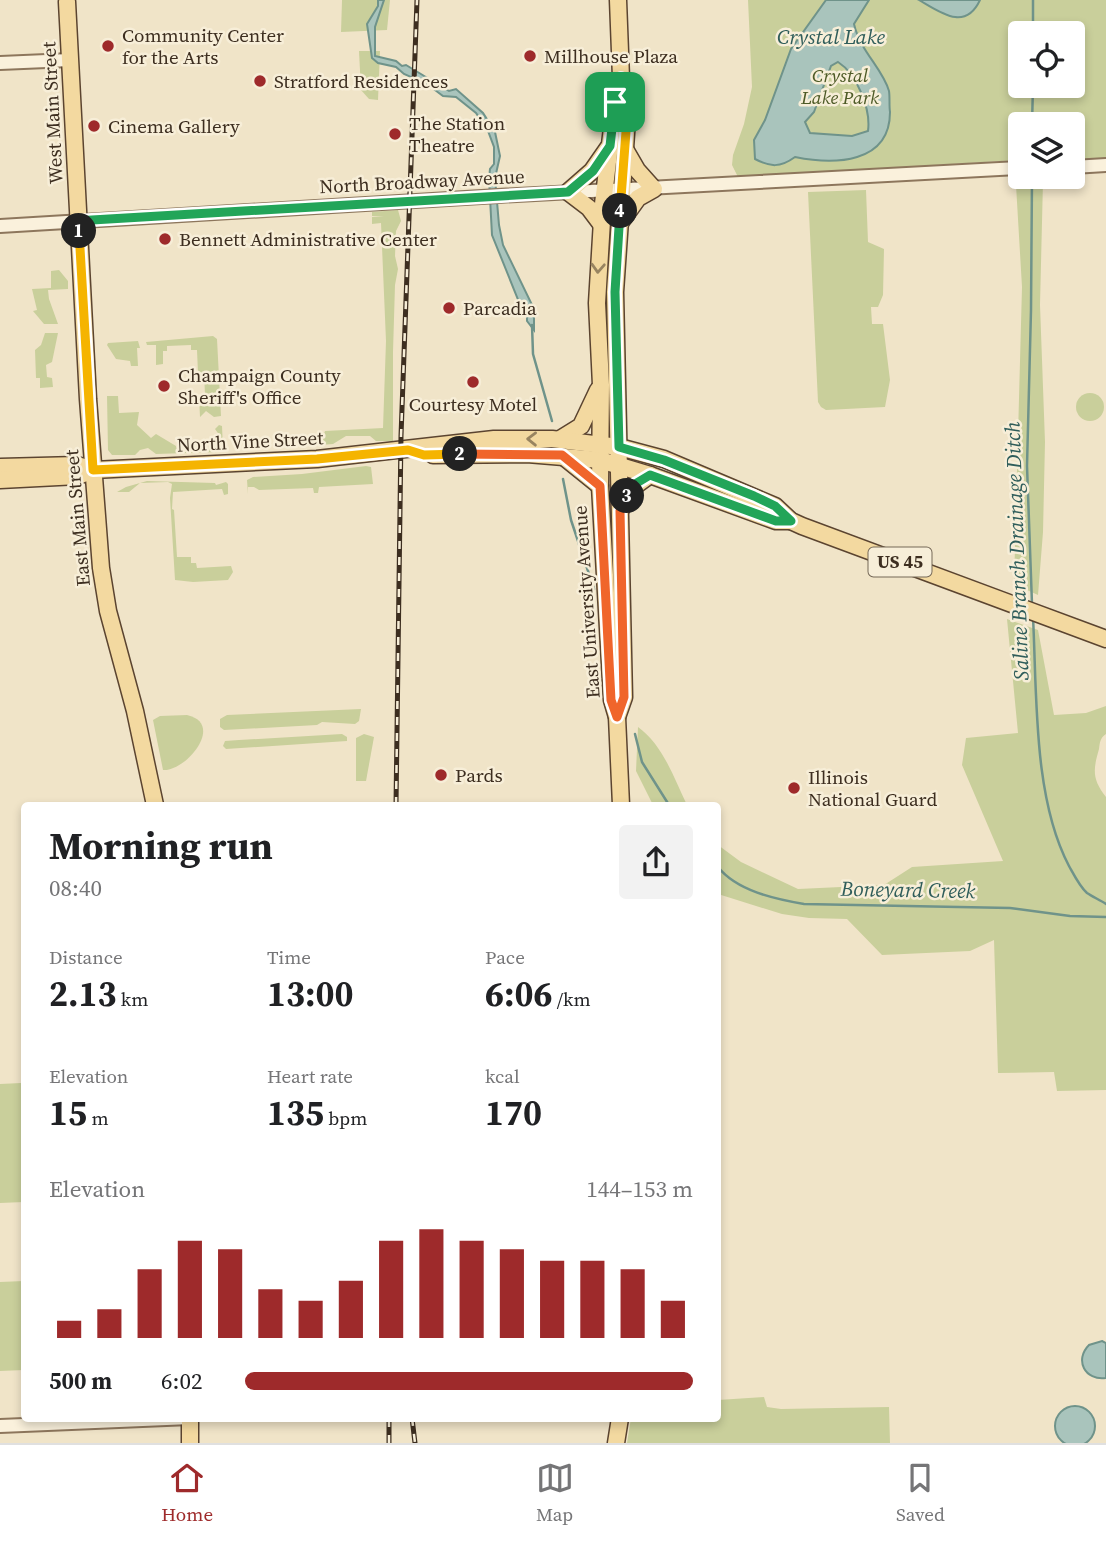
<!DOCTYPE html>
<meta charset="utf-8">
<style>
:root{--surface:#fff;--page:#f2f2f2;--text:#202124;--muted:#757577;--line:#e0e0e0;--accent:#9e2a2b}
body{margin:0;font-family:"Source Serif 4",serif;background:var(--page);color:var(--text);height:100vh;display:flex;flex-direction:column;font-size:26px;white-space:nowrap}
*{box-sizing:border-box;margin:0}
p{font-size:23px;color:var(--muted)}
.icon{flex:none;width:38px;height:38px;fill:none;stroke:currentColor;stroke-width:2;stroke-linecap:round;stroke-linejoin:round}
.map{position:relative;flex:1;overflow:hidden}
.details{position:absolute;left:21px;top:802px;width:700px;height:620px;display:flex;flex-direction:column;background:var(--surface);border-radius:7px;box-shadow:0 4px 10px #0003}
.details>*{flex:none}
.fabs{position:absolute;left:1008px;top:21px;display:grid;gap:14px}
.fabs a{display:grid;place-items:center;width:77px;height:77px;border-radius:7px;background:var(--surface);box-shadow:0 4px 10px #0003;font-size:35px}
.pin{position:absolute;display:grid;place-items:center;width:60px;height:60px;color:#fff;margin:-30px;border-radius:14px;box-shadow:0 4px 10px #0006}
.km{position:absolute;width:35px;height:35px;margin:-18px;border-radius:50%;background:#222;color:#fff;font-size:19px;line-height:35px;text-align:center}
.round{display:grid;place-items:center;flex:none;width:74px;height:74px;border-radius:7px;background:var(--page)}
.head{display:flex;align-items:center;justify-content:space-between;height:119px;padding:0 28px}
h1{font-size:38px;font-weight:700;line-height:52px}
.metrics{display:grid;grid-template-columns:repeat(3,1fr);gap:10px;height:119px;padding:7px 28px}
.metrics div{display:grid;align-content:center}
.metrics b{font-size:35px;font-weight:700}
.metrics small{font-size:19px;font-weight:400}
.metrics p{font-size:19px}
.chart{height:196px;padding:14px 28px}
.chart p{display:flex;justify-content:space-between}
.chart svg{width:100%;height:126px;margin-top:7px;stroke:var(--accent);stroke-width:6}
ul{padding:0 28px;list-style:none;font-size:23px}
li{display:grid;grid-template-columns:112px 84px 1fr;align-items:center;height:52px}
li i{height:18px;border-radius:9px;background:var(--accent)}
.tab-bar{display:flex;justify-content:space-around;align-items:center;height:98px;border-top:2px solid var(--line);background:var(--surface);font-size:19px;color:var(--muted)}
.tab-bar a{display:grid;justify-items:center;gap:4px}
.tab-bar .selected{color:var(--accent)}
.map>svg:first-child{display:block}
.green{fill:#c9cf9b;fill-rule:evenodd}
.water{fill:#a9c4bc;stroke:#6f938a;stroke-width:2;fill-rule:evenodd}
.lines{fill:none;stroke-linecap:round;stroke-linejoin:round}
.stream{stroke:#6f938a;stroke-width:2.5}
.minor-casing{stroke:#8d765c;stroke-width:16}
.major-casing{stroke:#5b4430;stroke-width:19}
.minor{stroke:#faf1dc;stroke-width:12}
.major{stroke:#f3d9a0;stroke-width:16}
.rail-casing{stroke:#3d2e20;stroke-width:5}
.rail{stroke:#f7eed8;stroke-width:2.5;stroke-dasharray:8;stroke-linecap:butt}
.oneway{stroke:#988460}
.split-1-casing{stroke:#fff;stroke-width:14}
.split-2-casing{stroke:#fff;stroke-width:14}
.split-3-casing{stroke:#fff;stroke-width:14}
.split-4-casing{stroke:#fff;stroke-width:14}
.split-5-casing{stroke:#fff;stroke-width:14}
.split-1{stroke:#22a559;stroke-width:9}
.split-2{stroke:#f5b400;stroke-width:9}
.split-3{stroke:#f0652b;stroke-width:9}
.split-4{stroke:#22a559;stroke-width:9}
.split-5{stroke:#f5b400;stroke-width:9}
.poi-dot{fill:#9e2a2b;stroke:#f7eed8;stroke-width:2.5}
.labels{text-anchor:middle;stroke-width:5;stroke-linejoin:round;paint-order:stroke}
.shield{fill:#f7eed8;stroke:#756857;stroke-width:2}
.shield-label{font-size:18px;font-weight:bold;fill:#3d2e20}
.poi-label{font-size:19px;fill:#3d2e20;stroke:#f7eed8;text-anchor:start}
.park-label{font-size:19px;font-style:italic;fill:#4d5a26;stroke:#f7eed8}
.street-label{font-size:19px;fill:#3d2e20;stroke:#f7eed8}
.water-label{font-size:21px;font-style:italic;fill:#2f5d5a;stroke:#f7eed8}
</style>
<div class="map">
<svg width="1106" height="1443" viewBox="0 0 1106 1443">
<rect width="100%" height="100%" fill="#f0e4c8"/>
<g class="green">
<path d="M342 0H390L387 30 341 32Z"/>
<path d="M748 0H1106V159H1073V124H1020V160L738 177 732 165 733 155 744 124 752 87ZM1020 33H1073V86H1020Z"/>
<path d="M359 51H380L378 100 369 99 361 90Z"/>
<path d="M1043 181 1040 305 1045 442 1043 532 1038 595 1014 584 1022 287 1016 185Z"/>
<path d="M866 190 868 242 884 249 883 295 878 307H871L872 324H883L890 380 885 407 826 410 821 407 818 402 808 192Z"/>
<path d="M398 210 401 221 396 231 395 256 398 269 395 285 393 352V441H376L370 436H346L333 444 320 445 325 431 383 428 386 341 381 223 372 224V217L384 216H372V212Z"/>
<path d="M59 270 68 281V289L48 290 49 299 58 324H44L33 311 37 310 32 289 51 288V271Z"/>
<path d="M45 333H58L52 362 46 365 47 377 52 378 53 387 40 388V378H36L35 350 41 345Z"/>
<path d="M213 336 217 339 221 416 214 417 206 411 200 417 199 396 205 395 204 373H198L197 350H191V345L167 346V351H163V364L156 365V345H147L146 342Z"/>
<path d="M138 341 140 348H137L138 366H131L130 361 116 359 107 345 108 343Z"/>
<circle cx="1090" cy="407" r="14"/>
<path d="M107 396H118L119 413 139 412 137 425 151 438 156 434 176 446 177 452 198 451 200 443 208 449 220 436 215 429 219 425 222 426 223 449 218 452 156 454 148 448 140 450 135 455H112L108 450Z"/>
<path d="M366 466 371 467 373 484 319 487 318 493H314L313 488 259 490 254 487H248V494L247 480 253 477 302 474Z"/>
<path d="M147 481 215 483 216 485 226 482 228 484V494L224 495 222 489 173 492 172 509 174 510 177 557H191V563H196L197 568 231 566 233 572 228 580 193 582 175 580 170 498 172 484 168 482 140 483 129 492H117L126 487Z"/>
<path d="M1007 619 1038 630 1054 715 1086 713 1106 706V734C1100 738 1100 742 1099 749 1093 770 1092 779 1106 797V1090L1057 1091 1054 1072 998 1073 994 940 970 951 882 955 847 919 809 918 782 914 718 894V845L741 862 798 889 884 885 912 867 1003 861 962 765 966 738 1018 733Z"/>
<path d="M361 709 359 721 355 724 322 722 317 725 224 730 220 727V719L227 715Z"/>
<path d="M187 715C226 724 185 772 163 770L153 720 160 716Z"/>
<path d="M638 727C663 745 674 778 687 805H653L636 771Z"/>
<path d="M342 734 347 737V741L226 749 223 746 225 741 239 740Z"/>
<path d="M364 734 374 737 366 781H356V738Z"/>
<path d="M21 1083 24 1202 0 1203V1084Z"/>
<path d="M24 1281V1370L0 1371V1282Z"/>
<path d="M764 1397 767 1407 781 1409 889 1407 890 1443H627L631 1418H718V1400Z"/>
</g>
<g class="water">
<path d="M378 0H384L375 27V56L396 61 402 66 406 65 449 91 456 89 483 113 495 132 500 156 495 178 499 225 503 245 534 309V330L527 321V314L519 302 492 235 489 179 490 169 494 164V147L488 131 476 113 456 97 443 96 427 84 404 74 396 67 378 63 372 58 367 24 378 6Z"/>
<path d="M826 0H869L854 24C860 51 883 69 889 91 890 97 889 106 890 112 890 164 834 165 795 157 780 168 770 167 755 159L754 140 765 120 791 49ZM838 62C857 74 871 109 868 131L852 136 810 133 805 122 814 112 831 66Z"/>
<path d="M919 0H980C965 32 940 12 919 0Z"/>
<path d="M1102 1341 1106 1343V1378C1085 1381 1074 1360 1089 1345Z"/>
<circle cx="1075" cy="1426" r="20"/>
</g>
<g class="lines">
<g class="stream">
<path d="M1033 0V33"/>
<path d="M1032 124 1033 86"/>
<path d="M1032 177 1031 310 1027 466 1032 604"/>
<path d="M532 325 533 354 552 421"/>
<path d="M563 479 571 520 594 589"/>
<path d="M1033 617C1037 694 1033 798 1069 866 1074 875 1080 887 1087 893 1093 897 1100 900 1106 904"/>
<path d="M635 734 642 762 669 805"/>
<path d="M718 867C737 891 775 899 804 904L1010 908 1070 916 1106 917"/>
</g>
<g class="minor-casing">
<g id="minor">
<path d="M0 63 70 60"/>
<path d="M1073 167 1106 165"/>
<path d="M0 226 498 196 1020 168"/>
<path d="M0 1426 190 1418"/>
</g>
</g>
<g class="major-casing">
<g id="major">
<path d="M618 0 621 78 615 102 603 204 597 303 601 385 600 486 612 700 617 717 621 805"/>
<path d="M67 2 88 399 101 568 108 611 135 711 155 805"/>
<path d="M620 223 638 198 654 189 637 170 626 151"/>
<path d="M601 224 589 208 568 192 592 171 608 148"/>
<path d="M560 439 581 426 598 390"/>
<path d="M433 455 527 454 600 460 650 475 776 521H791"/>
<path d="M564 457 600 486"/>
<path d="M0 467 77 465 93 470"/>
<path d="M0 480 78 476 93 470 317 459 494 439H552L619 447 664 459 775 506 791 521 802 526 1106 639"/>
<path d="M621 509 632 488 650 475"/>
<path d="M617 717 624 697 615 292 628 105 621 80"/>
<path d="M190 1418V1443"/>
<path d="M616 1443 620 1418"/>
</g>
</g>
<use href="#minor" class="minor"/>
<use href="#major" class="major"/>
<g class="rail-casing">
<g id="rail">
<path d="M396 805 401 436 417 0"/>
<path d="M412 1418 415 1443"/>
<path d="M389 1443V1418"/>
</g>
</g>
<use href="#rail" class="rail"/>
</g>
<defs><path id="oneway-chevron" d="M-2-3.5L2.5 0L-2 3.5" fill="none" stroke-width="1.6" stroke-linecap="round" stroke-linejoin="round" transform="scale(1.75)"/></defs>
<g class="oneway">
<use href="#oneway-chevron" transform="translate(598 268) rotate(93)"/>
<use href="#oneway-chevron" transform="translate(532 439) rotate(-179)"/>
</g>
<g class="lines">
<g class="split-1-casing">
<path id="split-1" d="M79 231 78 221 92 220 568 192 593 171 610 146 615 102"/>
</g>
<g class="split-2-casing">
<path id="split-2" d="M79 231 93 470 317 459 408 450 424 455 460 454"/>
</g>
<g class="split-3-casing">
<path id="split-3" d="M460 454 562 455 600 486 611 700 617 717 624 697 620 511 627 496"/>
</g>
<g class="split-4-casing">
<path id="split-4" d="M620 211 615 292 619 447 664 460 754 496 775 506 791 521H776L650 475 635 484 627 496"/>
</g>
<g class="split-5-casing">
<path id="split-5" d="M615 102 621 78 628 105 620 211"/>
</g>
<use href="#split-1" class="split-1"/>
<use href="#split-2" class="split-2"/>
<use href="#split-3" class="split-3"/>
<use href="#split-4" class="split-4"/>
<use href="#split-5" class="split-5"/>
</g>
<g class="poi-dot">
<circle cx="108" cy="46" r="7"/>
<circle cx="530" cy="56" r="7"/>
<circle cx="260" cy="81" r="7"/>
<circle cx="94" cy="126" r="7"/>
<circle cx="395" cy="134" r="7"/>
<circle cx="165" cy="239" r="7"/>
<circle cx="449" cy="308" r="7"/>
<circle cx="473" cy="382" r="7"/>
<circle cx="164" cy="386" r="7"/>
<circle cx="441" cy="775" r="7"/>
<circle cx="794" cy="788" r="7"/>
</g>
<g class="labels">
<rect class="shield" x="868.5" y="547.5" width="63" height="29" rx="5"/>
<g class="shield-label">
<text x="900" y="568">US 45</text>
</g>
<g class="poi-label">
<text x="122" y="42">Community Center<tspan x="122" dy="22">for the Arts</tspan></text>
<text x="544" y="63">Millhouse Plaza</text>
<text x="274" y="88">Stratford Residences</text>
<text x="409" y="130">The Station<tspan x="409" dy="22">Theatre</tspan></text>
<text x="108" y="133">Cinema Gallery</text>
<text x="179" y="246">Bennett Administrative Center</text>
<text x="463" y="315">Parcadia</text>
<text x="178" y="382">Champaign County<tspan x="178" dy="22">Sheriff's Office</tspan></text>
<text x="473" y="411" text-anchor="middle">Courtesy Motel</text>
<text x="455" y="782">Pards</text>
<text x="808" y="784">Illinois<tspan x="808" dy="22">National Guard</tspan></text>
</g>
<g class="park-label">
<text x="840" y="82">Crystal<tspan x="840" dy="22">Lake Park</tspan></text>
</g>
<g class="street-label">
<text transform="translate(52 113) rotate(-93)" y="7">West Main Street</text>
<text transform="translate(422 181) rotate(-3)" y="7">North Broadway Avenue</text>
<text transform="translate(250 441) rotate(-3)" y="7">North Vine Street</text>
<text transform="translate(77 518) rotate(-95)" y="7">East Main Street</text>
<text transform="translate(586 602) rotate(-94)" y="7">East University Avenue</text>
</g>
<g class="water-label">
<text x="831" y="44">Crystal Lake</text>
<text transform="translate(1017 551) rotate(-92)" y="7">Saline Branch Drainage Ditch</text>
<text transform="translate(908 890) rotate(1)" y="7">Boneyard Creek</text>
</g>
</g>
</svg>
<div class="fabs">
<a><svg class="icon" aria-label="locate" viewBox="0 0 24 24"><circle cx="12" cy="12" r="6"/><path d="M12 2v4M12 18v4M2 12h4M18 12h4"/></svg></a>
<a><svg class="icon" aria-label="layers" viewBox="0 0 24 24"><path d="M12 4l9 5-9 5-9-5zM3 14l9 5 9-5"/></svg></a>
</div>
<div class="pin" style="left:615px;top:102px;background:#1e9e55"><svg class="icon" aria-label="arrive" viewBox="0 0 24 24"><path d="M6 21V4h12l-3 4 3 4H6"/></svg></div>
<b class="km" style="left:79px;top:231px">1</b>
<b class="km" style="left:460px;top:454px">2</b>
<b class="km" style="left:627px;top:496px">3</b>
<b class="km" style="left:620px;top:211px">4</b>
<section class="details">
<div class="head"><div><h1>Morning run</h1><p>08:40</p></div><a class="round"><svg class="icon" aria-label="share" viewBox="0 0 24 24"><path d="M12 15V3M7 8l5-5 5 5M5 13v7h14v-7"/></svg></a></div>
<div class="metrics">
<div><p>Distance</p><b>2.13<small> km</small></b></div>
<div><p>Time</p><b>13:00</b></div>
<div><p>Pace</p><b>6:06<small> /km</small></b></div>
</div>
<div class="metrics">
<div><p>Elevation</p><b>15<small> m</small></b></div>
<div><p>Heart rate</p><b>135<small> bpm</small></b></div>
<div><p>kcal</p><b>170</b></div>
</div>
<div class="chart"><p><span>Elevation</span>144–153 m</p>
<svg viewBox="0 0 160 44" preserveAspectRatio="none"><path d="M5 44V38M15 44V34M25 44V20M35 44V10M45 44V13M55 44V27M65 44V31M75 44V24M85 44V10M95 44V6M105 44V10M115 44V13M125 44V17M135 44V17M145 44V20M155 44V31"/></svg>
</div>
<ul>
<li><b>500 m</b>6:02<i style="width:100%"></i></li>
</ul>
</section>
</div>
<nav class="tab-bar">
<a class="selected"><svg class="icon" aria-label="home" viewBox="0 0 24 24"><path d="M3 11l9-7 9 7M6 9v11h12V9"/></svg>Home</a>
<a><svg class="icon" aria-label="map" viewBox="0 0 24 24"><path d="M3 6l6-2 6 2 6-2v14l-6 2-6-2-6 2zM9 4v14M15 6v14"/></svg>Map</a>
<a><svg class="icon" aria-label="saved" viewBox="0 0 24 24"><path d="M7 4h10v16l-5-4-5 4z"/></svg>Saved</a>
</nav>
